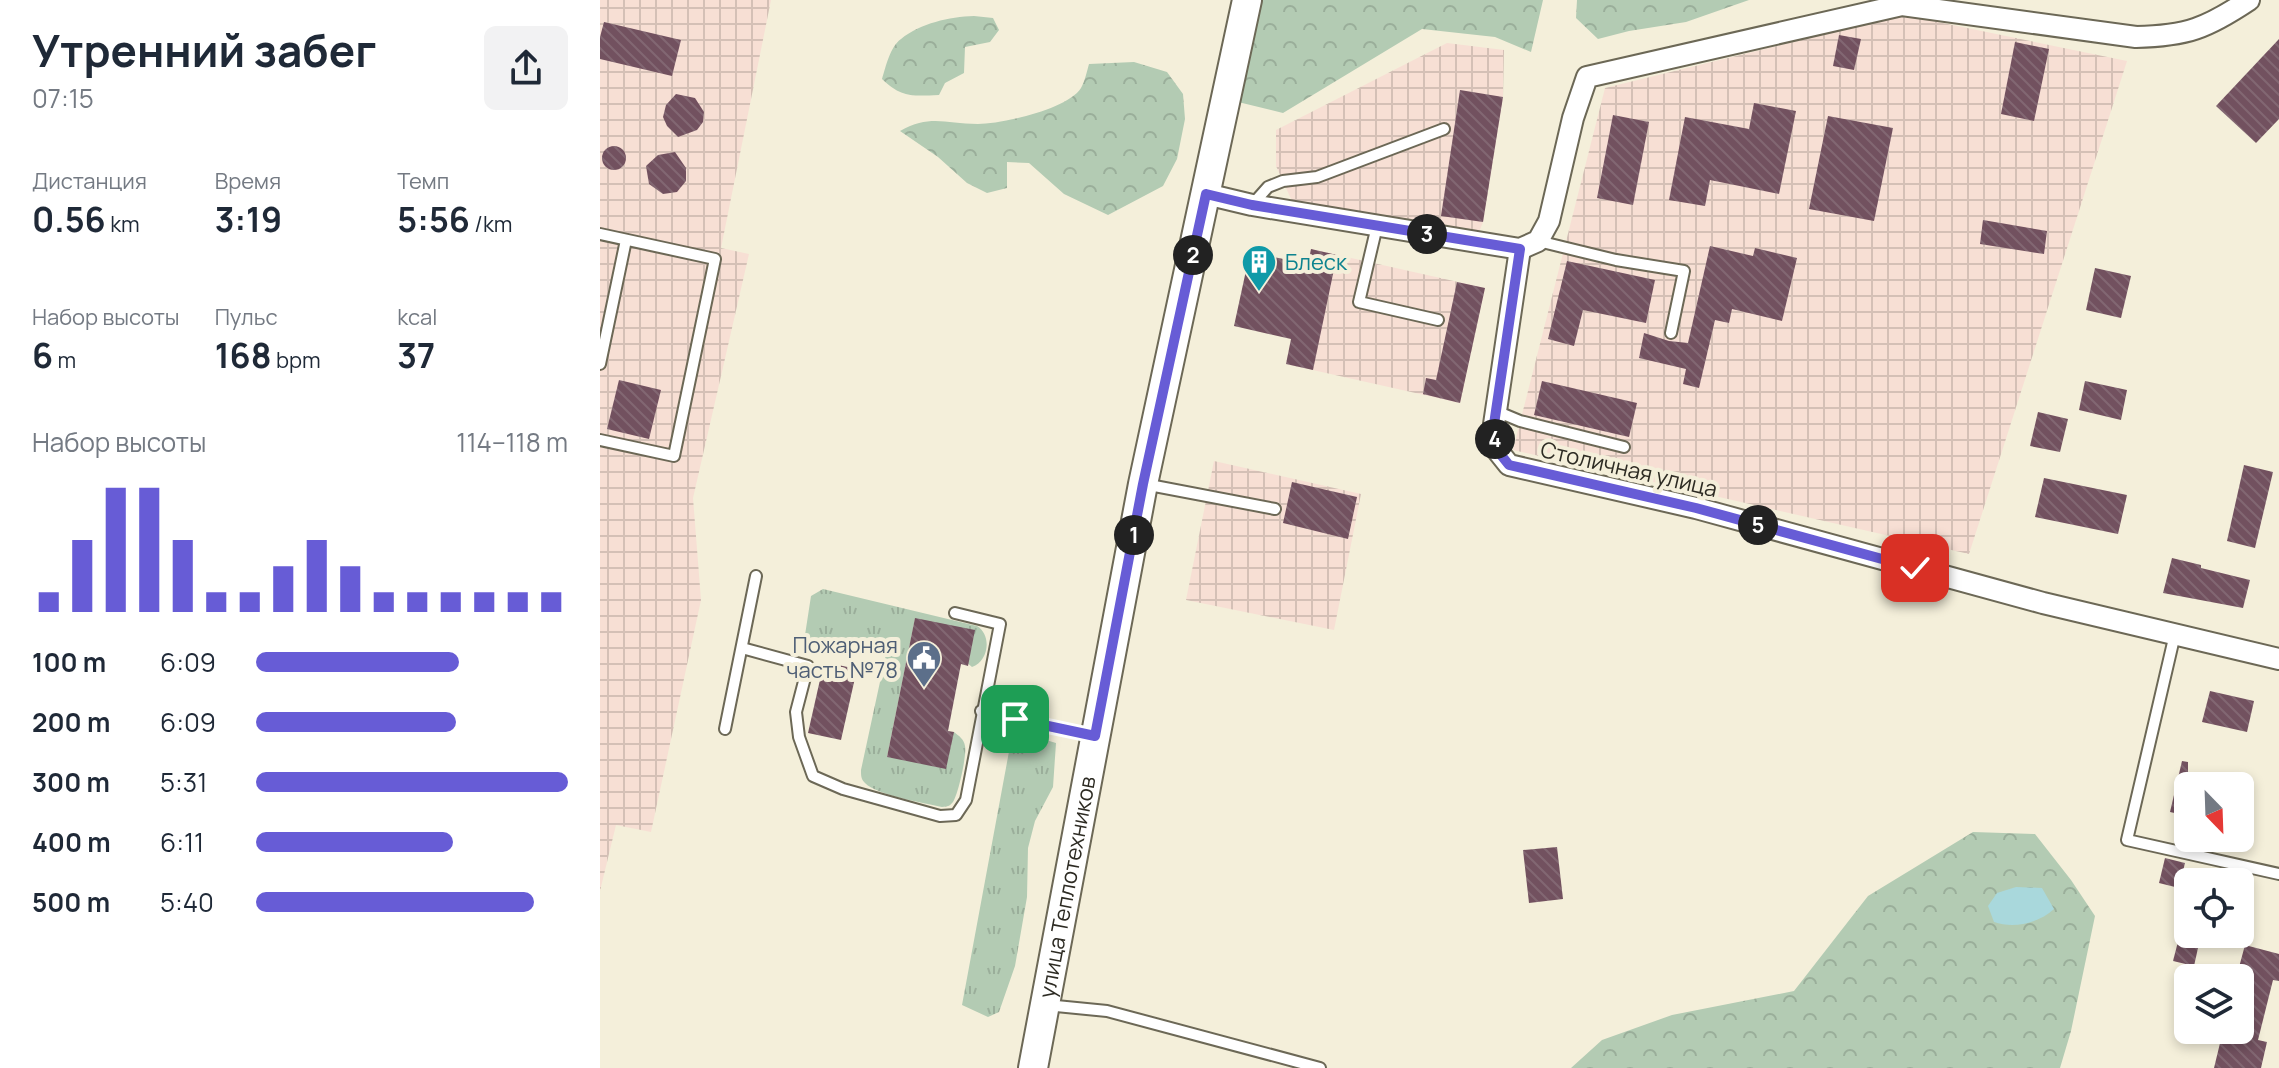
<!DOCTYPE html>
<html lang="ru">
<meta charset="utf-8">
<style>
:root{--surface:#fff;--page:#f2f2f3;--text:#1f2937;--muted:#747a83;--accent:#675cd6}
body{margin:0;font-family:Manrope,sans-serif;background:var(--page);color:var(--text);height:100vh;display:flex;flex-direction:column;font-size:30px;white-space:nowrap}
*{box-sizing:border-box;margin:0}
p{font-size:26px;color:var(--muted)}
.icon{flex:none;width:44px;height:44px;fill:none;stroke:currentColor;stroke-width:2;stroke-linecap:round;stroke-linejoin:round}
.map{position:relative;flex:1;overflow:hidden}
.side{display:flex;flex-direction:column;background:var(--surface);width:600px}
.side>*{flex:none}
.needle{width:52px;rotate:157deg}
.controls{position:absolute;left:1574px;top:772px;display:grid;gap:16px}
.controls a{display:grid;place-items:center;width:80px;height:80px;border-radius:12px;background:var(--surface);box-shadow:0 4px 12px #0003;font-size:40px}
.pin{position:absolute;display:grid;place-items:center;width:68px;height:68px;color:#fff;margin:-34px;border-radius:16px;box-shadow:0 4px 12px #0006}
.km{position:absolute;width:40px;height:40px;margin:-20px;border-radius:50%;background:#222;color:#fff;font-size:22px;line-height:40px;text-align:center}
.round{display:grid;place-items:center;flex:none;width:84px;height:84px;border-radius:12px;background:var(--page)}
.headline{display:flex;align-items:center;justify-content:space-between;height:136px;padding:0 32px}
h1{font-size:44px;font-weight:700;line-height:60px}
.stats{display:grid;grid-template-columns:repeat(3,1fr);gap:12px;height:136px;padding:8px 32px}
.stats div{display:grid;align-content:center}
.stats b{font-size:34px;font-weight:700}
.stats small{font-size:22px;font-weight:400}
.stats p{font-size:22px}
.chart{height:224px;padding:16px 32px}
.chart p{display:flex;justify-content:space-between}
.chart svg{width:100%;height:144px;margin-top:8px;stroke:var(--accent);stroke-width:6}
ul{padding:0 32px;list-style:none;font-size:26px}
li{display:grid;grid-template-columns:128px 96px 1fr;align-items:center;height:60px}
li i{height:20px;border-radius:10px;background:var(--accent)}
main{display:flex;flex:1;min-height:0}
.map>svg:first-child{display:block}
.industrial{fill:url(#industrial-grid)}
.grass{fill:url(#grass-tufts)}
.forest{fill:url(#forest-crowns)}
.water{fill:#a9d8dc}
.building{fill:url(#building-back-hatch)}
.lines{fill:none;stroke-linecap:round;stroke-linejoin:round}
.service-casing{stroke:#6c6856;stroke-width:14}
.minor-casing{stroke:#6c6856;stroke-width:24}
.secondary-casing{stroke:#6c6856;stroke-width:32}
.service{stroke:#fff;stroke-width:10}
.minor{stroke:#fff;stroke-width:20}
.secondary{stroke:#fff;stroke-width:28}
.route-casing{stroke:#fff;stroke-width:16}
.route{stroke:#675cd6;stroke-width:10}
.labels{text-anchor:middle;stroke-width:8;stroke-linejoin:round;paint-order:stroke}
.culture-label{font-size:22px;fill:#0d838f;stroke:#f4efda;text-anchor:start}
.street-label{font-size:22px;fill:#2d2b23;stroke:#f4efda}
.service-label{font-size:22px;fill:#4e5e75;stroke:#f4efda;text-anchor:end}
</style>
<main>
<section class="side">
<div class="headline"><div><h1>Утренний забег</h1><p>07:15</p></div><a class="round"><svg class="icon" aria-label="share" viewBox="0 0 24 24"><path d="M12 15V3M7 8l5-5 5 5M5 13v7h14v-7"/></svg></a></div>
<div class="stats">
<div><p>Дистанция</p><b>0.56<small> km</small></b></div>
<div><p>Время</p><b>3:19</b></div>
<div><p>Темп</p><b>5:56<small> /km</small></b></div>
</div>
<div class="stats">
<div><p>Набор высоты</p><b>6<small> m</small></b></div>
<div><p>Пульс</p><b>168<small> bpm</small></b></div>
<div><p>kcal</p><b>37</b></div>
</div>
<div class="chart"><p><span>Набор высоты</span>114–118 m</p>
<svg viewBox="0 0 160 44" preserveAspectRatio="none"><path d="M5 44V38M15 44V22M25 44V6M35 44V6M45 44V22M55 44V38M65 44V38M75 44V30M85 44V22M95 44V30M105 44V38M115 44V38M125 44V38M135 44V38M145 44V38M155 44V38"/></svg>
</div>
<ul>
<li><b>100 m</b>6:09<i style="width:65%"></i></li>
<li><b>200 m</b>6:09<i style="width:64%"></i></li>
<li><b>300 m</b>5:31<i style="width:100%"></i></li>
<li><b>400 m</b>6:11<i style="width:63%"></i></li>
<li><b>500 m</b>5:40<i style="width:89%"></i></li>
</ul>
</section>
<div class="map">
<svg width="1679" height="1068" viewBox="0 0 1679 1068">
<defs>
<pattern id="industrial-grid" width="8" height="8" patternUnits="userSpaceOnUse" patternTransform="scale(2)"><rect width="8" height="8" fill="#f7dfd4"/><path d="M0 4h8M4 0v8" fill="none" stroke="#d4c0b6"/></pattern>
<pattern id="grass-tufts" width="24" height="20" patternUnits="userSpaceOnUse" patternTransform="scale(2)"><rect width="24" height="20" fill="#b3cbb3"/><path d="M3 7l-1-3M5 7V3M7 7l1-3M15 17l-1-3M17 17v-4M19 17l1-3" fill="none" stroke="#9aae9a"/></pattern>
<pattern id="forest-crowns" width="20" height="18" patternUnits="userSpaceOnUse" patternTransform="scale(2)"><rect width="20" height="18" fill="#b3cbb3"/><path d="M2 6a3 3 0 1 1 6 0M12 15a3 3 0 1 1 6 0" fill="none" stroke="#9aae9a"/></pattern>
<pattern id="building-back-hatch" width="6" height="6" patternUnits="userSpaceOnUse" patternTransform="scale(2)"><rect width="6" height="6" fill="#72515f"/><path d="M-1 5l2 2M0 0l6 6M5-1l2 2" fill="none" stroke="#826772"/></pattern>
</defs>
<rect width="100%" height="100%" fill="#f4efda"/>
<g class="industrial">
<path d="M0 0H171L121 248 149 254 93 498 101 600 51 832 16 825 0 891Z"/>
<path d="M1304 15 1527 61 1369 554 913 450 1005 88Z"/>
<path d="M847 43 904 50 903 97 883 222 877 237 692 201 676 166V130Z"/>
<path d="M711 249 885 288 860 403 686 364Z"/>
<path d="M614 461 761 494 734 630 586 600Z"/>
</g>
<g class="grass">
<path d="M223 589 377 626C392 635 389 661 372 667L315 619 287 757 354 732C359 736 364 739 365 746 367 755 358 795 353 802 349 807 348 806 342 807 324 803 276 795 265 783 261 779 261 776 261 770L286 654 211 639 205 635 211 596Z"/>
<path d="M413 730 456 743 453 787 435 821 428 848 427 897 415 966 399 1012 388 1017 362 1005Z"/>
</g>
<g class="forest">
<path d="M662 0H943L931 52 895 37 822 29 683 113 634 101Z"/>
<path d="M977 0H1149L1086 22 1029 31 998 39 976 18Z"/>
<path d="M374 16 393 18 399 30 390 42 365 47 364 73 345 83 339 95C312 96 302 98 282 79 286 66 290 47 301 39 321 23 349 17 374 16Z"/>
<path d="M534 62 567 72 583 94 585 119 577 159 563 186 508 215 464 194 429 163 407 162V188L387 193 367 183 338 157 300 131C331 114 345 124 378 124 402 124 468 109 481 88 485 81 487 71 489 64Z"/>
<path d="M1373 832 1435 834 1471 880 1495 916 1471 1031 1460 1068H971L1002 1040 1072 1015 1194 991 1268 896Z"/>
</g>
<path class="water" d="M1416 887 1442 888 1454 909C1439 923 1414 929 1394 922L1388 906 1397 893Z"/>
<g class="building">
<path d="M4 22 81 40 72 76 0 59V37Z"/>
<path d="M1239 35 1261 39 1254 70 1233 66Z"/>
<path d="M1679 39V119L1656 143 1616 106Z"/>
<path d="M1415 42 1449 49 1434 121 1401 114Z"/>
<path d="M860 90 903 97 883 222 841 216Z"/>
<path d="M76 94 95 98 104 112 103 122 97 130 78 137 67 126 63 117 66 105Z"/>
<path d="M1154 103 1196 111 1179 194 1110 180 1105 206 1069 200 1085 117 1149 129Z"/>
<path d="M1013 115 1049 122 1033 205 997 198Z"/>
<path d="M1228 116 1293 128 1274 221 1209 209Z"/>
<circle cx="14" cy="158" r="12"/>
<path d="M75 152 86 168V181L77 192 63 194 49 184 46 166 58 155Z"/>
<path d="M1383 220 1447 231 1444 254 1380 244Z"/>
<path d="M1110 246 1153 256 1155 248 1197 258 1182 321 1132 309 1129 323 1115 320 1099 388 1083 384 1086 369 1039 358 1044 333 1069 341 1088 343Z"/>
<path d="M711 249 737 255 713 370 686 364 691 339 634 326 650 252 708 264Z"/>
<path d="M967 261 1055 280 1046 323 983 310 974 346 948 339Z"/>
<path d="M1495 268 1531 276 1521 318 1486 310Z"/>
<path d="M857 282 885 288 860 403 823 394 826 378 836 380Z"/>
<path d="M19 380 61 390 49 439 7 429Z"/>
<path d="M942 381 1037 403 1029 437 934 415Z"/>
<path d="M1485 381 1527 390 1521 420 1479 410Z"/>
<path d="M1438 412 1468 419 1460 452 1430 446Z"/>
<path d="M1644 465 1673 472 1655 548 1627 541Z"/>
<path d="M1444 478 1527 495 1518 534 1435 517Z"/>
<path d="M692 482 757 497 748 539 683 523Z"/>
<path d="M1572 558 1601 565V568L1650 580 1643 608 1563 593Z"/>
<path d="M315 618 375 630 368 666 361 664 348 731 354 732 346 769 287 757Z"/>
<path d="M224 662 257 669 241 740 208 733Z"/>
<path d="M1610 691 1654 701 1647 732 1602 722Z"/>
<path d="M1582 761 1588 762V816L1570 812Z"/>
<path d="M957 847 963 899 929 903 923 850Z"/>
<path d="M1565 858 1585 863 1579 888 1559 883Z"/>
<path d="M1580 934 1600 939 1594 966 1573 961Z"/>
<path d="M1645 945 1679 954V981L1673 980 1658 1040 1667 1042 1661 1068H1614L1621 1039 1634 1042 1637 1030H1640V971H1638Z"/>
</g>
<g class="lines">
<g class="service-casing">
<g id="service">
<path d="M652 205 668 187 683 181 717 177 844 129"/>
<path d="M777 226 759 302 838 320"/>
<path d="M0 234 115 259 74 456 0 440"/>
<path d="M938 241 1016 260 1084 271 1071 333"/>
<path d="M0 364 26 240"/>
<path d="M896 411 920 421 1024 447"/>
<path d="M544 484 675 509"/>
<path d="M1575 634 1527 840 1679 874"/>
<path d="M142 648 208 666 196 712 199 737 213 776 243 789 340 816 356 815 366 800 400 624 355 613"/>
<path d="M381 711 493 736"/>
<path d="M125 729 156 576"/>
<path d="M446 1005 507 1011 720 1068"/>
</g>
</g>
<g class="minor-casing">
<g id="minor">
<path d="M606 194 652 205 920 249 938 241 949 221 973 118 987 77 1302 5 1536 37C1587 36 1607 28 1649 0"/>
<path d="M920 249 893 431 897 450 909 465 1096 508 1443 603 1679 659"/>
</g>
</g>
<g class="secondary-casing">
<g id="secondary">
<path id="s1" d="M433 1068 543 484 647 0"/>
</g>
</g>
<use href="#service" class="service"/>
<use href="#minor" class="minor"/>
<use href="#secondary" class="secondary"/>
</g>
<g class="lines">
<g class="route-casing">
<path id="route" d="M415 719 495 736 543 484 606 194 652 205 920 249 893 431 897 450 909 465 1096 508 1315 568"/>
</g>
<use href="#route" class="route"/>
</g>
<defs>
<g id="building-pin" transform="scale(1.8)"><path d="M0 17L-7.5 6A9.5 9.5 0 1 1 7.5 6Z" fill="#0f9aa8" stroke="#f4efda"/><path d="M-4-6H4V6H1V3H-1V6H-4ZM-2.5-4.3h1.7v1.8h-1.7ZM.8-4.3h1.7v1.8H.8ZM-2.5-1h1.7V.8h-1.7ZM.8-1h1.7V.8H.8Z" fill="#fff"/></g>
<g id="civic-pin" transform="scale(1.8)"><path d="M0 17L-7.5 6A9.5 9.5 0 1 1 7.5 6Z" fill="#5c6f8a" stroke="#f4efda"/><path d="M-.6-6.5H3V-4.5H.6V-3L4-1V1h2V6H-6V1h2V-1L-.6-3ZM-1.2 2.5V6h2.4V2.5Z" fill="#fff"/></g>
</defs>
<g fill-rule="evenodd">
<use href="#building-pin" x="659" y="262"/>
<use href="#civic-pin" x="324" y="658"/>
</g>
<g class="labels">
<g class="culture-label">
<text x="685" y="270">Блеск</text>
</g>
<g class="street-label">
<text transform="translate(1029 469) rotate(13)" y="8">Столичная улица</text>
<text dy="8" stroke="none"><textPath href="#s1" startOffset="184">улица Теплотехников</textPath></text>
</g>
<g class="service-label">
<text x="298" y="653">Пожарная<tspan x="298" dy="25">часть №78</tspan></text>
</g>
</g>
</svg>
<div class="controls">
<a><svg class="needle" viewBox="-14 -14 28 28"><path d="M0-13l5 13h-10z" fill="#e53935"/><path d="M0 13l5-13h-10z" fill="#747a83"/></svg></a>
<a><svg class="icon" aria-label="locate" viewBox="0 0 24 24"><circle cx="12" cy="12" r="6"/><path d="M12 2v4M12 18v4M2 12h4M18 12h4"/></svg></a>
<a><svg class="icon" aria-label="layers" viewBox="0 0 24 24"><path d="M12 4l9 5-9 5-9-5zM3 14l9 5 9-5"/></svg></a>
</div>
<div class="pin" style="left:415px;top:719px;background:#1e9e55"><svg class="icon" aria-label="arrive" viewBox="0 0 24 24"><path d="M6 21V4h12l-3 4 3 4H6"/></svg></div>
<div class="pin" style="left:1315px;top:568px;background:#d93025"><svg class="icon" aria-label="check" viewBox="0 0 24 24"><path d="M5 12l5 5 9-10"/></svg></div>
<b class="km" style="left:534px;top:535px">1</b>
<b class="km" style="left:593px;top:255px">2</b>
<b class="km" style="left:827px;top:234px">3</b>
<b class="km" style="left:895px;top:439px">4</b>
<b class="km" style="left:1158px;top:525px">5</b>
</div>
</main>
